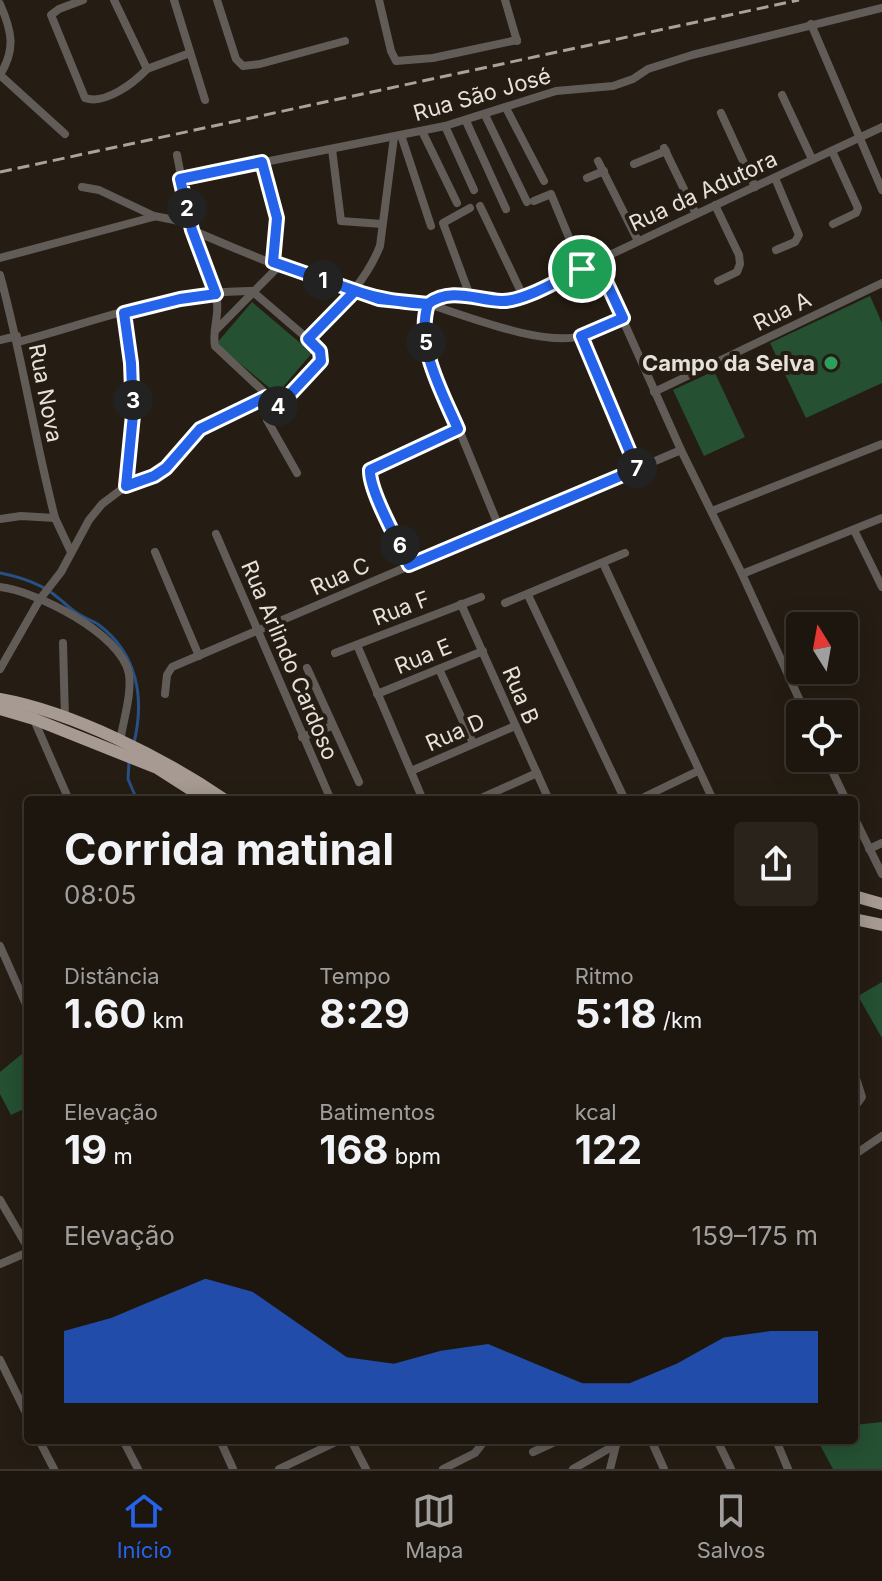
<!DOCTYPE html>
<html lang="pt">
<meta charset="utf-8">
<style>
:root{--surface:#1c160e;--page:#29231c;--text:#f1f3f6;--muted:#a09f9e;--line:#3a352e;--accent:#2563eb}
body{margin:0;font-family:Inter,sans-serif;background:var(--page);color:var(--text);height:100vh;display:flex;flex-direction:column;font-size:30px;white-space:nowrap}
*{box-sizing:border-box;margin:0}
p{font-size:26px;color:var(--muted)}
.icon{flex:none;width:44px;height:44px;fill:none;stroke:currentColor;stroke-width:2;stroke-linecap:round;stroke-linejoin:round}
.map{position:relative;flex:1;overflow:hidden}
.sheet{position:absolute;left:24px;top:796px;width:834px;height:648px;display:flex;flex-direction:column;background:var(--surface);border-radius:8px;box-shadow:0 4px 20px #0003,0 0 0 2px var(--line)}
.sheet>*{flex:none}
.needle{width:52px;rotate:349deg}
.buttons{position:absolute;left:786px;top:612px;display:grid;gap:16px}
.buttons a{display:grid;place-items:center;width:72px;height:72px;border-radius:8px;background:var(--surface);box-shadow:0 4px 20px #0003,0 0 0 2px var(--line);font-size:40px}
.pin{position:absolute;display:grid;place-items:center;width:68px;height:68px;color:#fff;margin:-34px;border:4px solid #fff;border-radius:50%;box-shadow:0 2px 8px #0007}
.km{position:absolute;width:40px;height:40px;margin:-20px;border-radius:50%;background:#222;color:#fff;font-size:22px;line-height:40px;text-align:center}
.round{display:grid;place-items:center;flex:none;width:84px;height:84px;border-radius:8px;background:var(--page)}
.head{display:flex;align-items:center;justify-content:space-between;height:136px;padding:0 40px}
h1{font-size:44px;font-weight:700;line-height:60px}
.figures{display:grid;grid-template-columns:repeat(3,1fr);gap:12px;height:136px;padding:8px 40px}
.figures div{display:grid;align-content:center}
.figures b{font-size:40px;font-weight:700}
.figures small{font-size:22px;font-weight:400}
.figures p{font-size:22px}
.chart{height:224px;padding:16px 40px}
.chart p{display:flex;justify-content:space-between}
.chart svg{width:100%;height:144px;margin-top:8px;fill:var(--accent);opacity:.7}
.tab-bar{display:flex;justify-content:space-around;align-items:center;height:112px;border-top:2px solid var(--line);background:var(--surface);font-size:22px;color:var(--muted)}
.tab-bar a{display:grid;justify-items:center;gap:4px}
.tab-bar .selected{color:var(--accent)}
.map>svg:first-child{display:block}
.green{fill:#255032}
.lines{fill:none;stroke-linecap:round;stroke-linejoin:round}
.stream{stroke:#265086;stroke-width:3}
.minor{stroke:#625c58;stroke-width:8}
.primary{stroke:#a69a92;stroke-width:12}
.rail{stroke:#a9a39b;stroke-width:3;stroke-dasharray:12 6;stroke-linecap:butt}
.route-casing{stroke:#fff;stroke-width:16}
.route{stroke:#2563eb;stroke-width:10}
.leisure-dot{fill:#2e9e5b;stroke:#251d13;stroke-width:3}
.labels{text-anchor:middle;stroke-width:8;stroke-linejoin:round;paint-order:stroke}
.street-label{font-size:22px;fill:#e6e1da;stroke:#251d13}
.poi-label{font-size:22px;font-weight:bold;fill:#e6e1da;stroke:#251d13;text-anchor:end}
</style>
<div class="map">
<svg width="882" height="1469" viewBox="0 0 882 1469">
<rect width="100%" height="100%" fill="#251d13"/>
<g class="green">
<path d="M870 296 882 323V383L806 418 770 343Z"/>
<path d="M252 302 312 353 277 394 216 344Z"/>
<path d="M714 371 745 437 704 456 673 390Z"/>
<path d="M882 982V1038L858 996Z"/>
<path d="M28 1049V1107L11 1115 0 1094V1072Z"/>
<path d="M882 1422V1469H833L820 1445V1440H854V1425Z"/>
</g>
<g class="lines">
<g class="stream">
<path d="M0 573C20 577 42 584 57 597 64 602 70 609 77 613 84 618 92 620 99 625 137 654 145 697 134 743"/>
<path d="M129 762 128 779 137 800"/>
</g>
<g class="minor">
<path d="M83 0 59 9 51 15 85 98C105 105 134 83 147 69"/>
<path d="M114 0 147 69 190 53"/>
<path d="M174 0 205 100"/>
<path d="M217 0 236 59 243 66 260 64 345 41"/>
<path d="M379 0 391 51 396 61 433 58 517 40"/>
<path d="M505 0 517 41"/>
<path d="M0 4C12 31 16 49 0 75"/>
<path d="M811 24 882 190"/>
<path d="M0 75 65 134"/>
<path d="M782 95 812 159"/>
<path d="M506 108 544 181"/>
<path d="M721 113 755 187"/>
<path d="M485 115 527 202"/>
<path d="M466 121 506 209"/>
<path d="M445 126 474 190"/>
<path d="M422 131 457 203"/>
<path d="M401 135 431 226"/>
<path d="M664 148 696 214"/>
<path d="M332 149 341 221 382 224"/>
<path d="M832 151 858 208 856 213 833 224"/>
<path d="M177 155 190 223"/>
<path d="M598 161 638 241"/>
<path d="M262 162 277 218 273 262"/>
<path d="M634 164 666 151"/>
<path d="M587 178 604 171"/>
<path d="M775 178 799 235 795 242 776 250"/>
<path d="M180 179 445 126 556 91 613 86 633 79 648 69 692 55 882 8"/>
<path d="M82 187 99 190 154 216 190 223 192 230C264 261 350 299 428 304L433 300 456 295 502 301 516 299 882 127"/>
<path d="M534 201 551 194 582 269"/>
<path d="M715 205 739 255 740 264 737 272 718 281"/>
<path d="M480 206 523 296"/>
<path d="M192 230C200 252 214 278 217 302 219 317 212 331 215 346L279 406"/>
<path d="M0 258 153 217"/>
<path d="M597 262 681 450 742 574 806 714"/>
<path d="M0 275C22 355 34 437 55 518"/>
<path d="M252 291 308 339 322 355 317 366 267 420 297 473"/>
<path d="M470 296 443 223 470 208"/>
<path d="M124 313 131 363 133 415 126 486"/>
<path d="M215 331 280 265"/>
<path d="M581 336 637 469"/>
<path d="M308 339C336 310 365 284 380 246L394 137"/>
<path d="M0 340 17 336"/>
<path d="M18 342C94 322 173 290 252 291"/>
<path d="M654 392 882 283"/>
<path d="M712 511 882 444"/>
<path d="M0 519 21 516 55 518 71 552"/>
<path d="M499 527 430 359 425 326 428 304C467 316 543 347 582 336 596 332 609 324 623 318"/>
<path d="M854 530 882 587"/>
<path d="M216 534 331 800"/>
<path d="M155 552 199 656"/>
<path d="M603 563 713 800"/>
<path d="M409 565 376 494 370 470 458 429"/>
<path d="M742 574 882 518"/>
<path d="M0 587C36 591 122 634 129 674 132 695 123 721 120 742"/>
<path d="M528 595 625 800"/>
<path d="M505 603 625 553"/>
<path d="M461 604 549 800"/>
<path d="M63 643 65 719"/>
<path d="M357 645 423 800"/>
<path d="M335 653 481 597"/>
<path d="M307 668 359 782"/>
<path d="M0 669 40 599 61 572 89 520 102 504 126 486 154 476 166 468 200 429 266 397"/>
<path d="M439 669 473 743"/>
<path d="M165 694 167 675 172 667 681 450"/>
<path d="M377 694 483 651"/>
<path d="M34 720 69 800"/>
<path d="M302 737 332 726"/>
<path d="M826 758 846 800"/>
<path d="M411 771 515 726"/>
<path d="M477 800 537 773"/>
<path d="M638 800 698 771"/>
<path d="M854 817 882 874"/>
<path d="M869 849 882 843"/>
<path d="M0 946 28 1009"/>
<path d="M854 1072 862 1097 854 1108"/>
<path d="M854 1155 882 1136"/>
<path d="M0 1200 28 1248"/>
<path d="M0 1264 28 1252"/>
<path d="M0 1360 28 1417"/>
<path d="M39 1440 54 1469"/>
<path d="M123 1440 138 1469"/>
<path d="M220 1440 233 1469"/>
<path d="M351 1440 366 1469"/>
<path d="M651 1440 664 1469"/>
<path d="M717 1440 731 1469"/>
<path d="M776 1440 788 1469"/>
<path d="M533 1452 559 1440"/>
<path d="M279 1469 340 1440"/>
<path d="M443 1469 475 1453 485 1440"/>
<path d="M573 1469 617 1444"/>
<path d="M610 1469 617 1441"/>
</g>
<g class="primary">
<path d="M0 699C72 712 164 758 225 800"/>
<path d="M0 709 34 719 157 768 207 800"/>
<path d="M854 896 882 904"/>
<path d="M854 919 882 925"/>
</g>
<path class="rail" d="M0 172 799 0"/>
</g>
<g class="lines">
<g class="route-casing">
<path id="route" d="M582 269C560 279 524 302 501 301 477 300 450 287 428 304L379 299 273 262 277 218 262 162 180 179 192 230 216 294 180 299 124 313 131 363 133 415 126 486 154 476 166 468 200 429 266 397 279 406 321 361 320 351 308 339 355 291C380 299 402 303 428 304 415 345 442 392 458 429L370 470C369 491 399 543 409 565L637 469 581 336 623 318 597 262 582 269"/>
</g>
<use href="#route" class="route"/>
</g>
<circle class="leisure-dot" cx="831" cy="363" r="8"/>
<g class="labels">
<g class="street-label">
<text transform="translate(482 94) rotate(-16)" y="8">Rua São José</text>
<text transform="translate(703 191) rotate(-25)" y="8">Rua da Adutora</text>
<text transform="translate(782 311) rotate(-26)" y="8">Rua A</text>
<text transform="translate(46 393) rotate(79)" y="8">Rua Nova</text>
<text transform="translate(340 576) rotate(-24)" y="8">Rua C</text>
<text transform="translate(401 608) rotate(-21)" y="8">Rua F</text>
<text transform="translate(423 656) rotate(-22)" y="8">Rua E</text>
<text transform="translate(290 660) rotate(67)" y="8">Rua Arlindo Cardoso</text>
<text transform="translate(521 695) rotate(67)" y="8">Rua B</text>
<text transform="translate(455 732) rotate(-24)" y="8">Rua D</text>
</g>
<g class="poi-label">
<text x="815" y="371">Campo da Selva</text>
</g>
</g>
</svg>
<div class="buttons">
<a><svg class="needle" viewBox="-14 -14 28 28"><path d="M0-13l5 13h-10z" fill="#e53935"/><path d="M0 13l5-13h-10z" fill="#a09f9e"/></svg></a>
<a><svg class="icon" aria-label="locate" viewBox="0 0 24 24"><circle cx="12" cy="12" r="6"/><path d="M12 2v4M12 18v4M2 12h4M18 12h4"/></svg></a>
</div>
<div class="pin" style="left:582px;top:269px;background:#1e9e55"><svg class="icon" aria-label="arrive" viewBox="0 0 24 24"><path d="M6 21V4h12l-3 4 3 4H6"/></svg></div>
<b class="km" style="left:323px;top:280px">1</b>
<b class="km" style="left:187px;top:208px">2</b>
<b class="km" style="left:133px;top:400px">3</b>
<b class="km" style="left:278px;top:406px">4</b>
<b class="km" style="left:426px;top:342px">5</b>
<b class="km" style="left:400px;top:545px">6</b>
<b class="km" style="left:637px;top:468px">7</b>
<section class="sheet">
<div class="head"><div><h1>Corrida matinal</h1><p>08:05</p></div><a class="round"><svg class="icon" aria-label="share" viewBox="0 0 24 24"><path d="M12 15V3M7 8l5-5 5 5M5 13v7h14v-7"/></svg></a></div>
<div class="figures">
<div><p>Distância</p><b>1.60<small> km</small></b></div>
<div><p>Tempo</p><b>8:29</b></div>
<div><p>Ritmo</p><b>5:18<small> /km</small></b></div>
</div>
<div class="figures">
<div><p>Elevação</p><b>19<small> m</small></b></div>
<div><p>Batimentos</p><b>168<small> bpm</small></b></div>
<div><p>kcal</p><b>122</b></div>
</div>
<div class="chart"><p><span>Elevação</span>159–175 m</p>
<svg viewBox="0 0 160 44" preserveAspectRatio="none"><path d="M0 44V22L10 18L20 12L30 6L40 10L50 20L60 30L70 32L80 28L90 26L100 32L110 38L120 38L130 32L140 24L150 22L160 22V44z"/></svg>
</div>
</section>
</div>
<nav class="tab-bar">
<a class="selected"><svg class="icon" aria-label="home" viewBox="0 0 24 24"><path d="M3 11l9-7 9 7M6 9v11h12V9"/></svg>Início</a>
<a><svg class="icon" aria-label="map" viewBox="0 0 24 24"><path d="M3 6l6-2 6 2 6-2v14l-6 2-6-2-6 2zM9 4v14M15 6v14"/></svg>Mapa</a>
<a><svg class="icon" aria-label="saved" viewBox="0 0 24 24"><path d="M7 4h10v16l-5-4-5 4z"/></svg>Salvos</a>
</nav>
